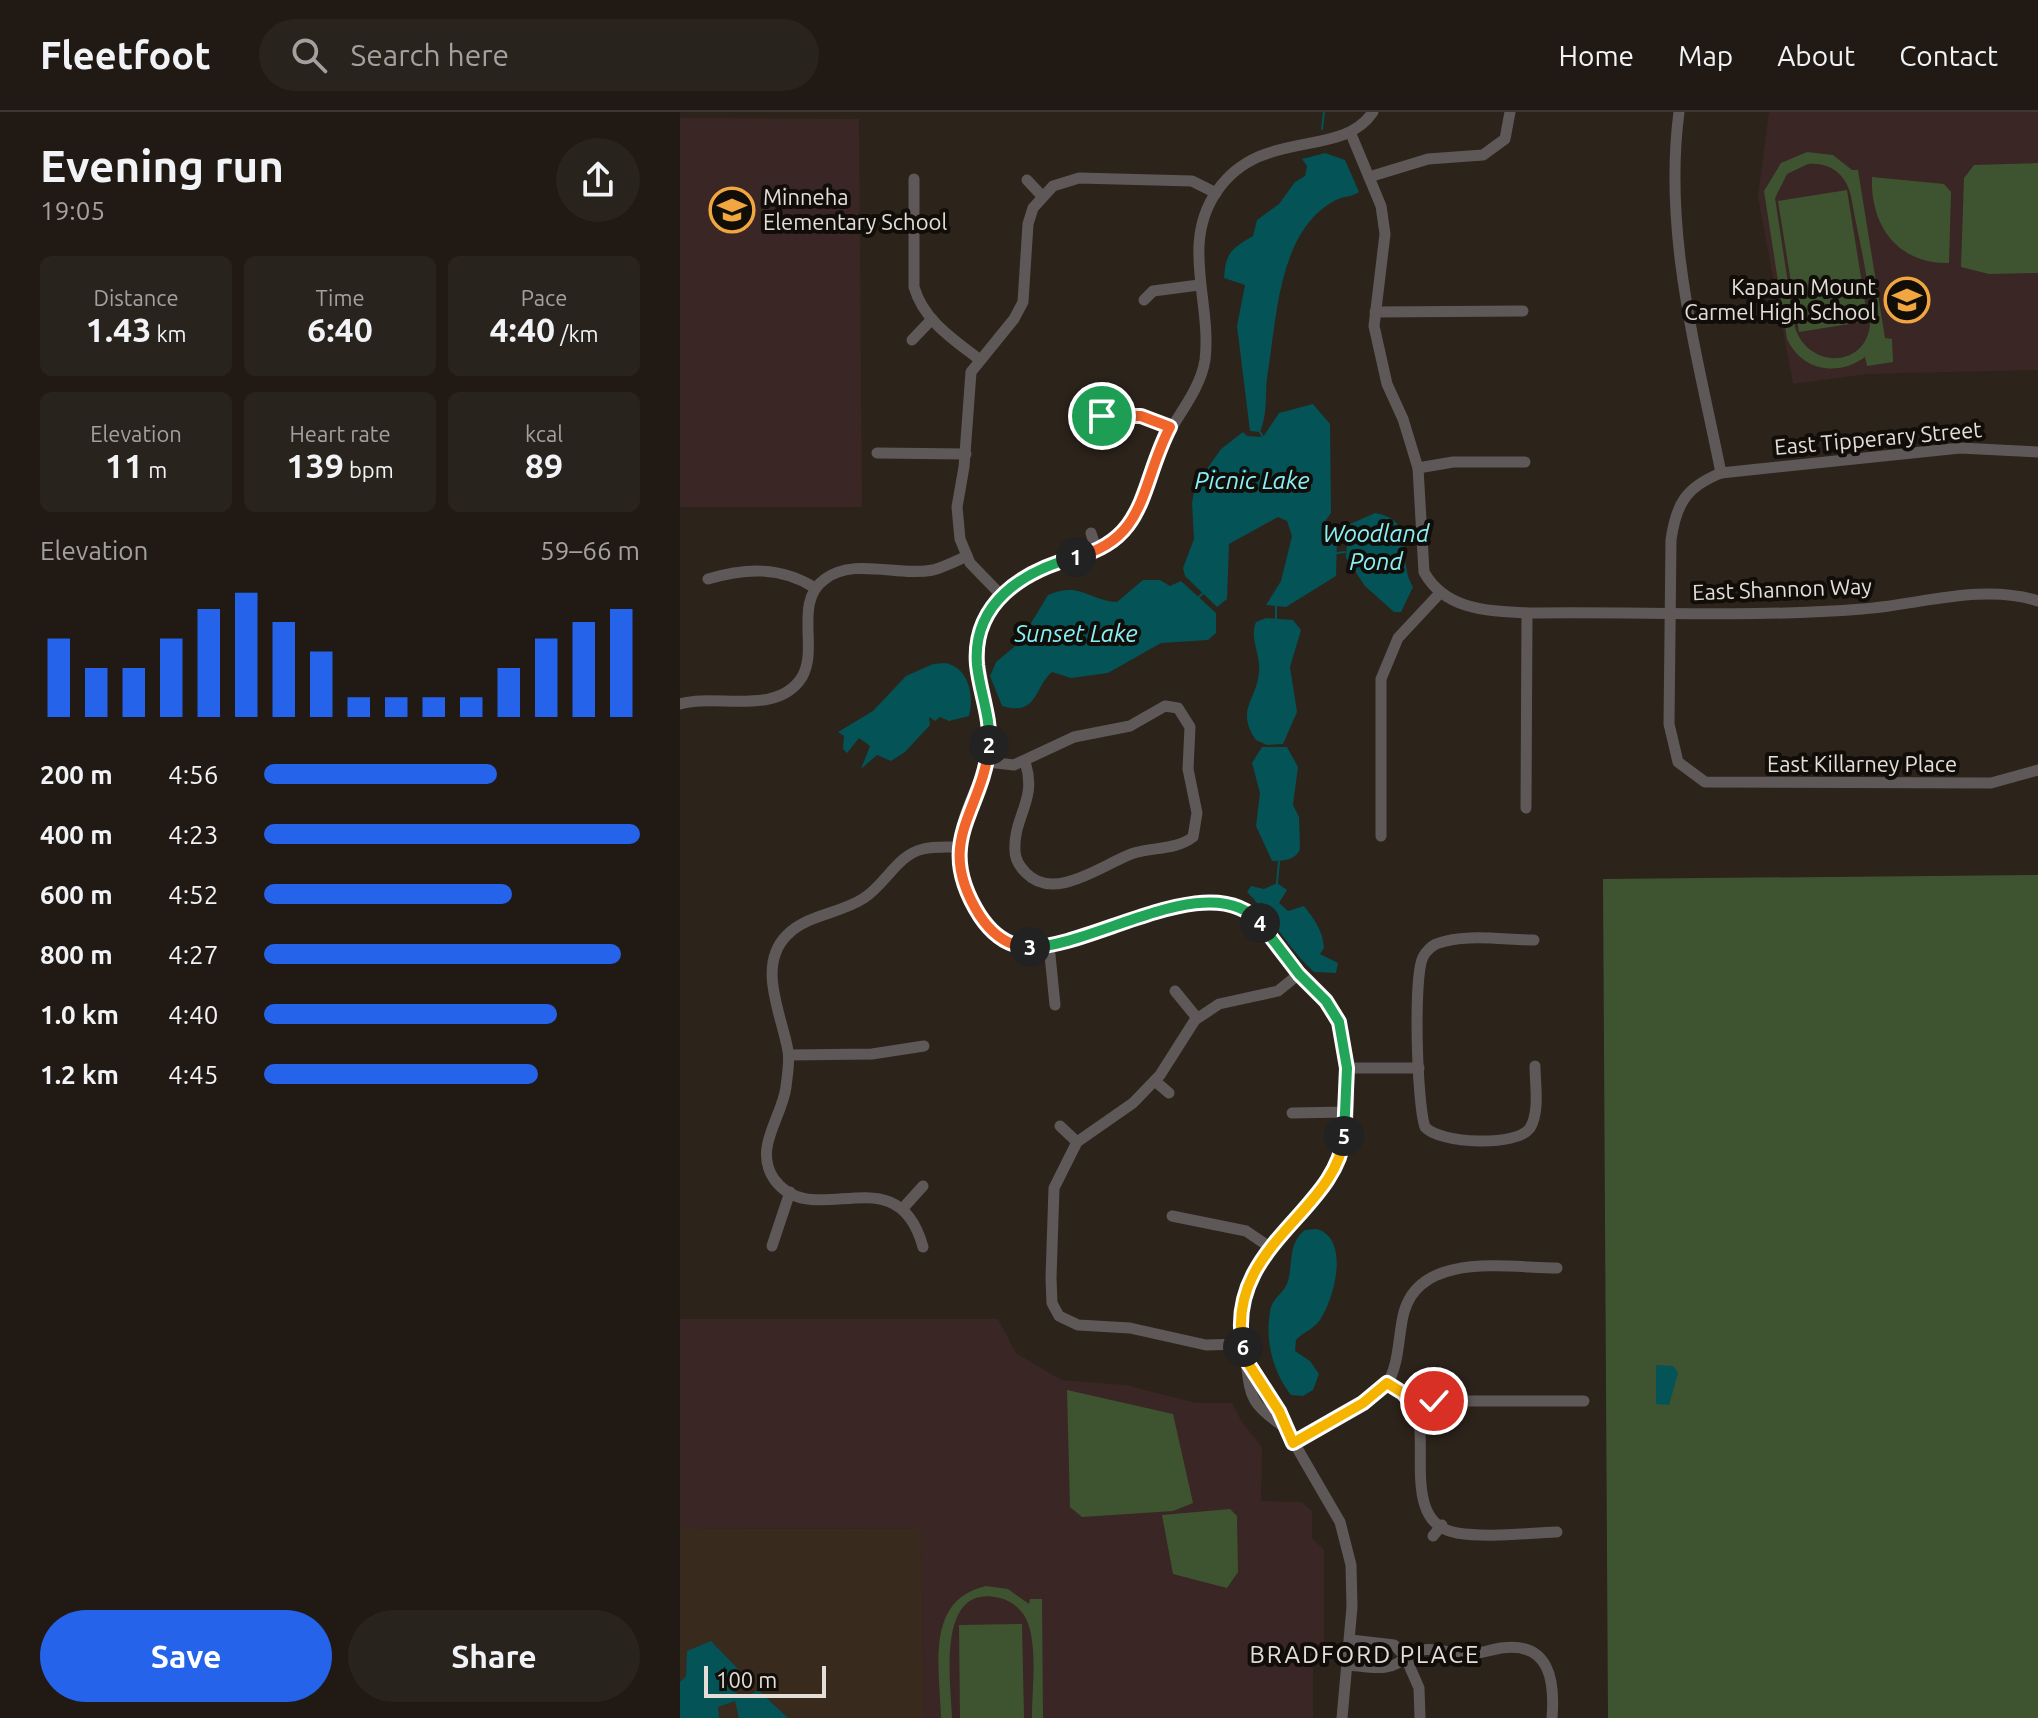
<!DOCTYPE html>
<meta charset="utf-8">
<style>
:root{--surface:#211a14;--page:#29231d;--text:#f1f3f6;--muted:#a2a1a0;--line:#3e3834;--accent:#2563eb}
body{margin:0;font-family:Ubuntu,sans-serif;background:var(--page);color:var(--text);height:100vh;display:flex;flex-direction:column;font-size:30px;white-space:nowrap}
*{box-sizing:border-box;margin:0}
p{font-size:26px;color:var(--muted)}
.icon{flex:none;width:44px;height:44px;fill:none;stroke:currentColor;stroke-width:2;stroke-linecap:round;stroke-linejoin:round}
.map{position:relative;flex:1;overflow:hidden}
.details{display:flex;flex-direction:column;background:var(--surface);width:680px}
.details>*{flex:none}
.scale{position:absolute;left:24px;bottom:20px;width:122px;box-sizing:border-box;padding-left:8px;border:4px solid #e4ddd8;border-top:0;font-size:22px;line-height:28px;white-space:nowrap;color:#e4ddd8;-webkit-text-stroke:6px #110d09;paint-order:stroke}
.pin{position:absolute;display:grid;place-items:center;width:68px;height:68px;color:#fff;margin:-34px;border:4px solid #fff;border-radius:50%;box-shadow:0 2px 8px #0007}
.km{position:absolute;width:40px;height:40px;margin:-20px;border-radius:50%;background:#222;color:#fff;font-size:22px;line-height:40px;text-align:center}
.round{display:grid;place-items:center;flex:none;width:84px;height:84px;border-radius:42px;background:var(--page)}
.overview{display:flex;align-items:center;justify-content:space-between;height:136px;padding:0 40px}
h1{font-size:44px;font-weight:700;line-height:60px}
.stats{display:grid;grid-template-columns:repeat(3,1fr);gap:12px;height:136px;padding:8px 40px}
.stats div{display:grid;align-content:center;border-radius:12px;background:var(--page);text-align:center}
.stats b{font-size:34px;font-weight:700}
.stats small{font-size:22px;font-weight:400}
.stats p{font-size:22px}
.chart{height:224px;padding:16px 40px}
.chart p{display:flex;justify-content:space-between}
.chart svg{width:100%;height:144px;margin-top:8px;stroke:var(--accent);stroke-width:6}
.primary-button{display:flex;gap:16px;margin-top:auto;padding:16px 40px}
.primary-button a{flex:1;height:92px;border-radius:48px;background:var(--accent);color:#fff;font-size:32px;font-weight:700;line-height:92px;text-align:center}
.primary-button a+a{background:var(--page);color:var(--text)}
ul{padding:0 40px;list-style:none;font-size:26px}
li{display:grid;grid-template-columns:128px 96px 1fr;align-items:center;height:60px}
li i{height:20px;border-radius:10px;background:var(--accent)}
header{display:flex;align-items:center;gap:48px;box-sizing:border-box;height:112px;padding:0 40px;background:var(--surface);border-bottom:2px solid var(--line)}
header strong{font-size:38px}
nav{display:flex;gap:44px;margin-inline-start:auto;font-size:28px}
.search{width:560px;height:72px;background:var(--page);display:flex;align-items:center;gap:20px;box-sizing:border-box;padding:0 28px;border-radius:44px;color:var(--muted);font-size:30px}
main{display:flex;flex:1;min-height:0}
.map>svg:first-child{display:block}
.built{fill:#382a1d}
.education{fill:#3a2624}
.green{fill:#3e5430;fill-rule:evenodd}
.water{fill:#035357}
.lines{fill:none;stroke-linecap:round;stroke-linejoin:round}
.stream{stroke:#035357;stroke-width:2}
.minor{stroke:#5f5859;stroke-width:11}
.split-1-casing{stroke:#fff;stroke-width:16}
.split-2-casing{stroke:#fff;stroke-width:16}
.split-3-casing{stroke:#fff;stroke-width:16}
.split-4-casing{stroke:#fff;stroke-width:16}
.split-5-casing{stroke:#fff;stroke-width:16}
.split-6-casing{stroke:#fff;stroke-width:16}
.split-7-casing{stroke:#fff;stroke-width:16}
.split-1{stroke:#f0652b;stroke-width:10}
.split-2{stroke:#22a559;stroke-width:10}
.split-3{stroke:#f0652b;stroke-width:10}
.split-4{stroke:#22a559;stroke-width:10}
.split-5{stroke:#22a559;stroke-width:10}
.split-6{stroke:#f5b400;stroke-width:10}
.split-7{stroke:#f5b400;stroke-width:10}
.labels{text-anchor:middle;stroke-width:8;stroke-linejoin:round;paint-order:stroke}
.poi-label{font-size:22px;fill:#e4ddd8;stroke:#110d09;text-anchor:start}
.street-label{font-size:22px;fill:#e4ddd8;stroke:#110d09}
.water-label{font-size:24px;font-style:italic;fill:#88f0f6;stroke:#110d09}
.neighbourhood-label{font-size:24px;letter-spacing:2px;fill:#e4ddd8;stroke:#110d09}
</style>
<header>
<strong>Fleetfoot</strong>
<div class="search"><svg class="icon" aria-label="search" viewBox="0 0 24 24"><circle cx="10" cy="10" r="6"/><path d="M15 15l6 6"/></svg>Search here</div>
<nav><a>Home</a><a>Map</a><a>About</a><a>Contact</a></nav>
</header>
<main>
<section class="details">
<div class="overview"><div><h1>Evening run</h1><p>19:05</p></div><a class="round"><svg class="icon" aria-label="share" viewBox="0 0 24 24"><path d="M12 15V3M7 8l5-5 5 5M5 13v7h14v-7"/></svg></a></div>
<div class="stats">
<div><p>Distance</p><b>1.43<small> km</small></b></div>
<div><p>Time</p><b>6:40</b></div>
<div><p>Pace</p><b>4:40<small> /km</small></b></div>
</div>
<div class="stats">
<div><p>Elevation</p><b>11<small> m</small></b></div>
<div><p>Heart rate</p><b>139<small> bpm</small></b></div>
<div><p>kcal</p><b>89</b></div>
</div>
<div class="chart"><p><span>Elevation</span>59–66 m</p>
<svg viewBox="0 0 160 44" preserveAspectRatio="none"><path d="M5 44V20M15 44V29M25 44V29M35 44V20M45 44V11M55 44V6M65 44V15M75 44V24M85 44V38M95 44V38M105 44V38M115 44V38M125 44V29M135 44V20M145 44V15M155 44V11"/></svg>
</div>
<ul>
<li><b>200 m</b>4:56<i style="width:62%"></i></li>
<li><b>400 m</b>4:23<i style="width:100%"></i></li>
<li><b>600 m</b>4:52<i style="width:66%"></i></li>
<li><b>800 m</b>4:27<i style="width:95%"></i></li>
<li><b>1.0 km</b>4:40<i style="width:78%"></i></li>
<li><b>1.2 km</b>4:45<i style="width:73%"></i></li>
</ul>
<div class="primary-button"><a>Save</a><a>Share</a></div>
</section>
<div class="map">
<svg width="1358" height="1606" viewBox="0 0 1358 1606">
<rect width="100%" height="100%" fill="#2c231b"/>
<path class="built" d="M0 1416 241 1417 244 1606H0Z"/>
<g class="education">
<path d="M1089 0H1358V258L1187 262 1113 272 1078 85Z"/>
<path d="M0 6 179 7 182 395H0Z"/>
<path d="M0 1207H318L336 1241 381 1268 446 1273 516 1291H552L562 1310 582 1335 581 1389 622 1390 632 1399V1426L644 1438V1540L633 1551V1606H244L241 1417 0 1416Z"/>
</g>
<g class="green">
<path d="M1127 40 1153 43 1172 58H1178L1205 226 1212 227 1213 250 1187 254 1185 245C1158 265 1122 259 1107 227L1084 79 1101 51ZM1128 52C1150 50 1166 62 1171 84 1176 115 1194 186 1190 213 1185 259 1123 256 1114 211L1095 86 1107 62Z"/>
<path d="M1358 51V161L1309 162 1281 155 1284 66 1294 53Z"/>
<path d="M1192 65 1264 72 1271 80 1269 151C1217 152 1190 113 1192 65Z"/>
<path d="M1167 78 1188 209 1119 220 1098 89Z"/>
<path d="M1358 763V1606H928L923 767Z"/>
<path d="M387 1278 493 1302 513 1391 493 1399 402 1405 390 1395Z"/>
<path d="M550 1397 557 1404 558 1460 547 1476 493 1462 482 1403Z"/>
<path d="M306 1474 328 1477 349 1492 350 1487H362L363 1606H352C352 1578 357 1541 349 1514 345 1500 333 1489 320 1486 255 1470 271 1571 272 1606H261C260 1557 244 1488 306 1474Z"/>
<path d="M342 1512 344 1606H280L279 1513Z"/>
</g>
<g class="water">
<path d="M645 41 665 48 679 80C672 85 664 84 656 88 598 118 597 206 588 259 584 282 589 298 580 320L570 319 557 214 565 173 544 166C546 140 551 137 573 124L577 108 599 92 615 70 625 64 627 54 622 47Z"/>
<path d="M633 292 650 312 651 401 643 412 651 413 657 430 656 464 606 495 586 493 601 469 612 424 607 409 598 405 549 432 547 487 537 495 505 464 503 456 514 427 512 391 515 374 541 337 563 320 567 324 583 325 599 301Z"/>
<path d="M695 401C739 409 715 443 733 475L721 500H714L685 474 666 446 668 413Z"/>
<path d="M463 468H480L490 474 501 469 536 501V521L528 528 481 531 428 561 391 566 372 560C354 575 358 605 322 594L310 564 316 550 339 531 368 483C400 469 408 488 437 490Z"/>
<path d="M586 506 613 508 621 518 610 555 617 600 603 632 587 633 576 628C555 598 577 588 579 560 581 542 569 527 576 510Z"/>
<path d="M265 551C290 556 294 585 289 604L269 609 260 605 255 609 249 605 250 613 225 640 211 649 197 643 181 657 190 634 179 626 167 641 163 637 164 624 158 620 193 599 226 564 253 552Z"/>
<path d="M582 635H607L618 655 613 693 619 705 620 737C616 748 603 749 592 749L576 714 580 681 572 651Z"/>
<path d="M597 771 607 778 599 791 608 799 624 794C635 808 643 819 644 836L640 842 658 851 656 861 634 860C608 836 592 805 567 780L571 774 584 777Z"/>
<path d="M637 1117C670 1127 655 1185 640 1208 634 1217 623 1220 616 1228L615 1239 630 1249 639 1262 633 1278 623 1284 611 1283C592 1259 584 1225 591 1195 594 1185 605 1180 608 1169 613 1151 608 1131 625 1118Z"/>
<path d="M976 1253 993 1254 998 1261 989 1293 976 1292Z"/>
<path d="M31 1529 59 1558 51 1568 50 1577 64 1586 78 1578 108 1606H59L55 1589 38 1595 39 1606H0V1570L6 1564 7 1539Z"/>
</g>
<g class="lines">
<g class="stream">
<path d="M642 17 644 0"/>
<path d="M580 320 583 325"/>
<path d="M657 441 665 440"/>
<path d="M519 485 523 481"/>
<path d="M596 494V507"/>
<path d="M597 771 599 749"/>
</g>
<g class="minor">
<path d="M999 0C983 122 1017 241 1041 361"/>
<path d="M671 22 701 94 705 122 694 214 707 272 723 307 738 356 744 460C765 498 807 499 847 501 958 499 1071 506 1182 497 1238 493 1302 471 1358 489"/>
<path d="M689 65 748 47 803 43 825 27 830 0"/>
<path d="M234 67V175C244 209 273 227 300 248"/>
<path d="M347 68 362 84"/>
<path d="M464 188 473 179 519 173"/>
<path d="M695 200 843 199"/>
<path d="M232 228 252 207"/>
<path d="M410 298 422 304H461L490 315"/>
<path d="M1358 340 1280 336 1041 361C1006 375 996 392 991 428L989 612 998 650 1025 670 1311 671 1358 658"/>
<path d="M197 341 286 342"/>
<path d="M738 356 773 350H845"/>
<path d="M411 421 417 440"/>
<path d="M28 467C65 456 101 454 135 476"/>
<path d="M321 483 290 451 280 427 277 395 284 355 291 260 334 207 343 190 348 112 353 96 373 74 399 66 512 69 536 81"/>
<path d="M0 592C36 581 97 605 122 565 139 536 113 490 145 467 174 445 219 465 253 458 264 455 276 449 287 444"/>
<path d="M307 650 334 653 394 625 450 614 485 594 498 596 510 615 508 657 517 701 513 725C496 738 474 735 454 741 424 751 375 791 346 761 340 755 335 747 335 739 333 704 358 688 345 650"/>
<path d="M846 696 847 501"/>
<path d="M701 724V567L718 526 760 481"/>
<path d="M854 828C824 828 784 821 756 832 752 834 745 840 743 845 733 866 737 992 745 1015 760 1032 837 1035 850 1016 860 1000 855 972 855 954"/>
<path d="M369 833 375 893"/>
<path d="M495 879 517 906"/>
<path d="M109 943 192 942 244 934"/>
<path d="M667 956H739"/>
<path d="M475 969 489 981"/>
<path d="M612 1001 667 1000"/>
<path d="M380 1014 397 1030"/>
<path d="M224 1095 243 1074"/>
<path d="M492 1104 566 1119 591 1136"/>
<path d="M92 1134 110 1080"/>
<path d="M243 1135C217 1040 133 1122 94 1067 73 1036 102 1006 106 975 107 964 110 950 108 939 102 903 76 854 107 823 128 802 160 802 184 786 206 772 217 743 243 737 254 734 268 735 280 735"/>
<path d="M562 1232 526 1233 450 1216 398 1213 379 1204 372 1191 371 1166 374 1076 397 1030 453 991 480 963 515 908 539 892 598 879 619 862"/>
<path d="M566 1248 660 1410 671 1453 672 1495 662 1606"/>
<path d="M707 1271C717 1278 730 1284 735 1295 751 1328 720 1412 777 1421 809 1426 845 1421 877 1420"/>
<path d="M736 1296 754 1289H904"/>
<path d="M603 1314C567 1290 571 1282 565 1244 552 1170 590 1138 632 1084 644 1069 658 1053 663 1035 671 1008 669 968 666 940 661 903 640 887 617 860 602 842 589 814 568 801 490 754 366 886 306 813 282 783 274 740 285 704 293 679 307 658 309 631 314 574 274 529 326 477 363 440 431 456 455 404 464 384 467 361 477 341 491 311 520 281 525 248 532 190 500 132 537 79 582 14 661 48 693 0"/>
<path d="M613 1331C637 1317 692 1294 707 1272 720 1251 718 1222 724 1200 741 1139 828 1156 877 1156"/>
<path d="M753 1424 762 1413"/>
<path d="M668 1553C685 1554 714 1562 725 1544L714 1533 671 1528"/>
<path d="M740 1606 739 1576 725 1544C750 1532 759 1540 785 1542 797 1543 809 1538 821 1536 870 1529 875 1569 872 1606"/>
</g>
</g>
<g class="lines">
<g class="split-1-casing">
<path id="split-1" d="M396 445C468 427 460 372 490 315L461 304H422"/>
</g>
<g class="split-2-casing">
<path id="split-2" d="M309 633C311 605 300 581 297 553 292 491 343 459 396 445"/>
</g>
<g class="split-3-casing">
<path id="split-3" d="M309 633C303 701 252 728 300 804 312 822 328 835 350 835"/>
</g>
<g class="split-4-casing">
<path id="split-4" d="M350 835C412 836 532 753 580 811"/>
</g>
<g class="split-5-casing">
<path id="split-5" d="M580 811 619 862 646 889 659 910 667 956 664 1024"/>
</g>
<g class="split-6-casing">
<path id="split-6" d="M563 1235C544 1134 657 1100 664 1024"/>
</g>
<g class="split-7-casing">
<path id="split-7" d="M563 1235 566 1248 599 1299 613 1331 683 1291 707 1271 723 1281 736 1296 754 1289"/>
</g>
<use href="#split-1" class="split-1"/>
<use href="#split-2" class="split-2"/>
<use href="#split-3" class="split-3"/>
<use href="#split-4" class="split-4"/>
<use href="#split-5" class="split-5"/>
<use href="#split-6" class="split-6"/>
<use href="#split-7" class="split-7"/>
</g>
<defs>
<g id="school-ring" transform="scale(2.3)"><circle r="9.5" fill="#110d09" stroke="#f1a63f" stroke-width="1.5"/><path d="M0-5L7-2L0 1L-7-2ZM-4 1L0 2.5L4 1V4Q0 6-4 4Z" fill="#f1a63f"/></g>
</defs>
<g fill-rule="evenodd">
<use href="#school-ring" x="52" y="98"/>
<use href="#school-ring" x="1227" y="188"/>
</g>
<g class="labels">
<g class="poi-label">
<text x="83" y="93">Minneha<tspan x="83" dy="25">Elementary School</tspan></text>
<text x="1196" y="183" text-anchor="end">Kapaun Mount<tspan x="1196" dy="25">Carmel High School</tspan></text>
</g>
<g class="street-label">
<text transform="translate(1198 326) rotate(-5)" y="8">East Tipperary Street</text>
<text transform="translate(1102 477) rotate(-2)" y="8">East Shannon Way</text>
<text x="1182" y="660">East Killarney Place</text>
</g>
<g class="water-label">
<text x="572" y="377">Picnic Lake</text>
<text x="696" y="430">Woodland<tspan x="696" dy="28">Pond</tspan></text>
<text x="396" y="530">Sunset Lake</text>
</g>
<g class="neighbourhood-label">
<text x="685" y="1551">BRADFORD PLACE</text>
</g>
</g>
</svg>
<div class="scale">100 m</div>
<div class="pin" style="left:422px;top:304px;background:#1e9e55"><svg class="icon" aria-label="arrive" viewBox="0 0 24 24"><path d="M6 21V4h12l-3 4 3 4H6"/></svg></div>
<div class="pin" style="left:754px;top:1289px;background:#d93025"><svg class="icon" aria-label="check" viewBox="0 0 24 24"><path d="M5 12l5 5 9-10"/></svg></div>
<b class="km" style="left:396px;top:445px">1</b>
<b class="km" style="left:309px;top:633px">2</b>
<b class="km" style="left:350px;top:835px">3</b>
<b class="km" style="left:580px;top:811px">4</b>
<b class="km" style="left:664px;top:1024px">5</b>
<b class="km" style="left:563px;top:1235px">6</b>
</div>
</main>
